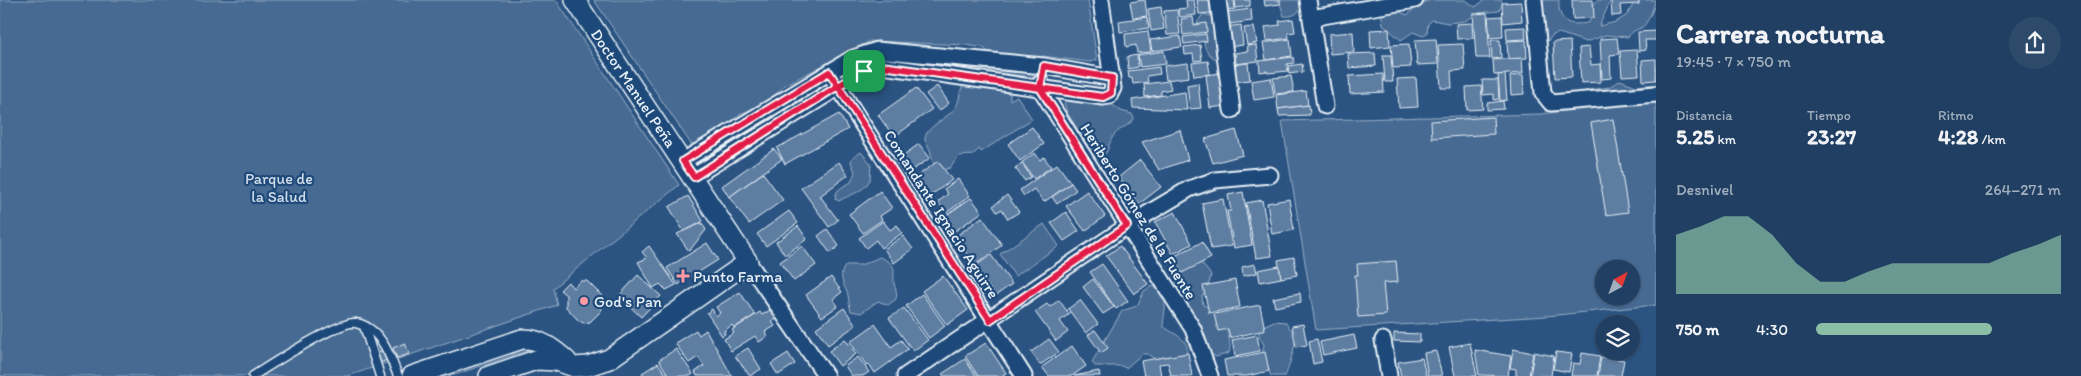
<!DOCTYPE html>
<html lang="es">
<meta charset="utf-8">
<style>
:root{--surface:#203f62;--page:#2d4a6b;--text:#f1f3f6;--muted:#a2afbe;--line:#3d5877;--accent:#8abfa5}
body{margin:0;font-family:Itim,sans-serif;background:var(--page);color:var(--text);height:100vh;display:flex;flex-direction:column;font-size:19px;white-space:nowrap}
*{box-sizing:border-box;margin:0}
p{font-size:16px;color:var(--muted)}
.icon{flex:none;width:28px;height:28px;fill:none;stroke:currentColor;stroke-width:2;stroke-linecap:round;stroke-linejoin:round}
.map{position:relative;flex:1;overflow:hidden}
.drawer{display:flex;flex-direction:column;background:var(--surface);width:425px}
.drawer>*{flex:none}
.needle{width:32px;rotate:41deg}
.fabs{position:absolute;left:1595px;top:260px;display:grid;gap:10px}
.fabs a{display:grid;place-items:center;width:45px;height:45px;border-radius:50%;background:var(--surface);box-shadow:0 1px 4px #0004,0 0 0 1px var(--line);font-size:25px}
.pin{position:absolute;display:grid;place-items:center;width:42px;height:42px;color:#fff;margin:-21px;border-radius:10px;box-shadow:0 2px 8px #0006}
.round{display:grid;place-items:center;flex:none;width:52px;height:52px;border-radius:26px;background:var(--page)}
.head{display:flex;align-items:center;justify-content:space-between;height:85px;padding:0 20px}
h1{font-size:28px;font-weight:700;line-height:38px}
.stats{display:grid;grid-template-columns:repeat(3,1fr);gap:8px;height:85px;padding:5px 20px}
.stats div{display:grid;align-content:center}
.stats b{font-size:21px;font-weight:700}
.stats small{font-size:14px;font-weight:400}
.stats p{font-size:14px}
.chart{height:140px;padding:10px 20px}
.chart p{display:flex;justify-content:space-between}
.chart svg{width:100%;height:90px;margin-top:5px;fill:var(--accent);opacity:.7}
ul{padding:0 20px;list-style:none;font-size:16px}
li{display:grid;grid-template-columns:80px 60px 1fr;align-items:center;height:38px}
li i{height:12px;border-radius:6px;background:var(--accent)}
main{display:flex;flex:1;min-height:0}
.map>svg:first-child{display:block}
.green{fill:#476b93;stroke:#98aec6;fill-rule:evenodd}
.building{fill:#5d7da1;stroke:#e8f1f8}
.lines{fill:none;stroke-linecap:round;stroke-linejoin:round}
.service-casing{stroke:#e8f1f8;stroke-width:11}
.minor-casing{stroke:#e8f1f8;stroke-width:19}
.tertiary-casing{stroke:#e8f1f8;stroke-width:22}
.service{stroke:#1f4a7a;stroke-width:8}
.minor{stroke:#1f4a7a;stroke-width:15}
.tertiary{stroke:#1f4a7a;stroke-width:19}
.route-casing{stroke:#fff;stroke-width:10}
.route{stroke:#e11d48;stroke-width:6}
.poi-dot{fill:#ff9aa2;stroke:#1f4a7a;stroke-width:2}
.labels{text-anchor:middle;stroke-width:4.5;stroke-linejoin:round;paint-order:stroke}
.street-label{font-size:16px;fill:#e8f1f8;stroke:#1f4a7a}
.park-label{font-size:16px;fill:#d0dde9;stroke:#1f4a7a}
.poi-label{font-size:16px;fill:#e8f1f8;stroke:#1f4a7a;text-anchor:start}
</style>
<main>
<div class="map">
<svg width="1656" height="376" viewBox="0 0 1656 376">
<rect width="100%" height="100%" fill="#2b5482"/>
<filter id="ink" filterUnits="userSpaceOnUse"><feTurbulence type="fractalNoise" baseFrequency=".02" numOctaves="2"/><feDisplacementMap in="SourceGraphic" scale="10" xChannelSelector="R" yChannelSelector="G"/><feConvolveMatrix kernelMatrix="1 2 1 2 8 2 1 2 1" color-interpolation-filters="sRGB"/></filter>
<g filter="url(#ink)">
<g class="green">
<path d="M0 0H556L679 185 553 288 557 305 348 376H0Z"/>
<path d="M594 0H1088L1097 60 1090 62 1042 56 1041 64 994 58 984 48 966 45 870 41 785 85 767 103 740 114 728 130 712 141 691 144Z"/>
<path d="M1279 0H1305C1299 11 1298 17 1284 16Z"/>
<path d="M1431 0H1466L1475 7 1485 0H1501L1503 3 1499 11 1479 13 1465 21 1448 23 1432 20 1428 24 1427 33 1423 36 1413 32 1401 40 1383 25 1381 10 1391 8 1407 15 1422 3Z"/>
<path d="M1531 0H1559C1558 12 1562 24 1575 24 1582 23 1585 25 1590 21L1593 6 1597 0H1611L1599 26 1616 22 1627 15 1636 0H1655C1655 7 1647 25 1641 28 1635 30 1633 31 1628 37L1606 35 1586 42 1559 33 1553 35 1545 44Z"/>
<path d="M1217 13 1221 62C1208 56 1201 47 1205 32L1197 23 1203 14 1211 16Z"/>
<path d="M882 55 1032 73 1034 77 881 60 844 75 841 73 858 61Z"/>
<path d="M1620 80 1636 86 1656 84V305L1547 316 1316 330 1282 121 1541 114 1577 109 1576 106 1587 90 1609 87ZM1604 269H1631V296H1604Z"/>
<path d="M966 82 1010 90V100L1017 96 1032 119 981 152 979 149 973 155 959 156 950 168 940 170C931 165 933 158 930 150 929 147 926 143 925 140 924 127 949 118 956 107 961 98 958 90 966 82Z"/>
<path d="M825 84 826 87 705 162 703 161 701 157Z"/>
<path d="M1068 98 1078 99 1088 103 1113 105 1121 111 1132 114 1134 119C1128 127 1117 129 1112 138 1108 145 1109 152 1101 158L1096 157 1067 113 1064 102Z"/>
<path d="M861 152 871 164 870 180C863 193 850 194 839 201L835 199C836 187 843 188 851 182L855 172 851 162 852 158Z"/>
<path d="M1044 224 1059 246 1015 276 1000 254Z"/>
<path d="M880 257C898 266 893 267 894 283 895 289 898 292 896 299L888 305 878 301 861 313 851 311C849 306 849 300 848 295 844 284 837 276 846 265H861Z"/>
<path d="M1198 259 1211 275 1208 288 1202 296 1203 305C1207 307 1211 308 1215 311 1224 318 1233 342 1229 353L1216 357 1209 353 1183 301 1184 294 1176 283 1178 270Z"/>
<path d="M1152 286C1171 292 1164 312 1163 326 1172 334 1194 339 1185 357L1155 359 1147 354H1142L1126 368 1121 366H1095L1092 362 1122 311 1137 306 1144 291Z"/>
<path d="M1274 321 1285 322 1296 336C1296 342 1288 372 1285 376H1271L1262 355 1264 345 1259 336V328Z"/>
<path d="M530 343 532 349 451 376H432Z"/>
</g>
<g class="building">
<path d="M1145 0 1147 16 1133 18 1130 2Z"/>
<path d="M1186 0H1194L1196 15 1180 17 1178 9 1187 8Z"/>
<path d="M1197 0H1209L1211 13 1199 14Z"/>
<path d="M1223 0H1234L1235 9 1225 10Z"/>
<path d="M1235 0H1250V6L1236 8Z"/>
<path d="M1264 0H1280V4L1265 6Z"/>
<path d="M1572 0H1593L1594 18 1573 19Z"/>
<path d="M1611 0H1639V4L1620 5 1621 15 1612 16Z"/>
<path d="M1521 2 1522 21 1503 23 1502 3Z"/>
<path d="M1161 7 1164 29 1151 31 1148 9Z"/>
<path d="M1251 9 1252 21 1229 24 1227 12Z"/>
<path d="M1177 10 1180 34 1167 35 1164 11Z"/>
<path d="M1487 13 1490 58H1476L1473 14Z"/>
<path d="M1502 16 1503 37 1490 38 1488 17Z"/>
<path d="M1147 17 1149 28 1120 32 1119 21Z"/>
<path d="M1193 17 1194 25 1206 23 1207 32 1183 35 1181 19Z"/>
<path d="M1293 19 1295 32 1288 33 1289 38 1267 41 1265 27 1280 25 1279 21Z"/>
<path d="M1472 23 1473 38 1457 39 1456 24Z"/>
<path d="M1241 25 1243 45 1228 47 1225 27Z"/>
<path d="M1254 27 1257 43 1247 45 1244 28Z"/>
<path d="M1525 27 1526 39 1507 40 1506 28Z"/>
<path d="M1389 29 1390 46 1371 48 1370 30Z"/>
<path d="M1148 31 1151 52 1137 53 1136 45 1126 47 1125 34Z"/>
<path d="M1656 31V40H1645L1646 50 1639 51 1638 32Z"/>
<path d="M1353 32 1354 52 1330 54 1329 34Z"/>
<path d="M1206 34 1207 41 1184 44 1183 37Z"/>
<path d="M1180 36 1182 47 1152 51 1150 40Z"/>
<path d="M1617 38 1619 54 1610 55 1611 78 1602 79 1600 39Z"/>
<path d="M1290 39 1292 56 1266 60 1263 43Z"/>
<path d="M1436 39 1438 64 1417 65 1415 40Z"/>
<path d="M1491 40H1500L1501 58 1492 59Z"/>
<path d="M1526 40 1527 58 1508 59 1507 41Z"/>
<path d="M1570 41 1572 77 1555 78 1553 42Z"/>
<path d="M1409 44 1411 67 1393 68 1391 45Z"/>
<path d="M1463 44 1465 70 1451 71 1452 88H1441L1438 45Z"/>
<path d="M1200 45 1202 60 1194 61 1193 54 1185 55 1184 47Z"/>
<path d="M1256 45 1258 61 1236 64 1235 53 1248 51 1247 46Z"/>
<path d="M1589 47 1591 65 1600 64 1601 82 1581 83 1579 48Z"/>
<path d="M1637 50 1639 75 1622 76 1620 51Z"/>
<path d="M1164 51 1166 64 1140 67 1138 55Z"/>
<path d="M1375 53 1376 66 1349 68 1348 54Z"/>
<path d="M1137 55 1138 67 1128 69 1127 57Z"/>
<path d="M1383 55H1391L1393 82H1385Z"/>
<path d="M1293 57 1294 63 1287 64 1288 71 1268 73 1267 71 1260 72 1259 61Z"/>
<path d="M1522 58 1523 73 1494 75 1493 60Z"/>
<path d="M1656 59V80L1643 81 1642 60Z"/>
<path d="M1208 61 1210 74 1194 76 1192 63Z"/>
<path d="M1188 63 1189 77 1166 80 1164 66Z"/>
<path d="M1248 63 1250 80 1234 82 1232 65Z"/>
<path d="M1302 64 1303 72 1289 74 1288 66Z"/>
<path d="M1159 67 1160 74 1147 76 1148 82 1133 84 1132 78H1129L1128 71Z"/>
<path d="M1221 73 1226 106 1210 108 1206 75Z"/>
<path d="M1383 74 1384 92 1350 94 1349 76Z"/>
<path d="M1505 74 1507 100 1500 101 1498 75Z"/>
<path d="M1523 75 1524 94 1511 95 1510 76Z"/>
<path d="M1291 76 1294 92 1275 94 1273 78Z"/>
<path d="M1271 78 1274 97 1254 100 1251 81Z"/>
<path d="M1416 78 1418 107 1399 108 1397 79Z"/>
<path d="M1482 80H1498L1499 99 1494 100V94L1483 95Z"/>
<path d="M1169 81 1171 89 1161 91V95L1145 97 1144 84Z"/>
<path d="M1198 83 1201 108 1190 109 1187 85Z"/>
<path d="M937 86 949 103 939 111 926 94Z"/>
<path d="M1481 86 1483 109 1467 110 1466 87Z"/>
<path d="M916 88 932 109 894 137 878 115Z"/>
<path d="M1306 91 1308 105 1278 109 1276 95Z"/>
<path d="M1185 92 1187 110 1133 108 1132 100Z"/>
<path d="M1503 101 1504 109 1487 110V103Z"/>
<path d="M1309 105 1310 115 1279 116 1278 109Z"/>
<path d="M839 114 848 129 785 164 777 148Z"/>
<path d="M1493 117 1494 134 1432 138 1431 121Z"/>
<path d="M1613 119 1628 212 1606 215 1591 123Z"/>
<path d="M1032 127 1044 144 1020 161 1008 144Z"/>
<path d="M1180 130 1188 160 1159 170 1142 142Z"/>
<path d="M1236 130 1243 155 1213 163 1205 139Z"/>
<path d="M919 144 930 158 911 171 901 157Z"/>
<path d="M774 149 782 159 729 197 722 186Z"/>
<path d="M1035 153 1040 160 1044 157 1051 167 1034 179 1022 162Z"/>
<path d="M1140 160 1161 187 1139 204 1119 177Z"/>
<path d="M938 161 952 180 930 196 916 177Z"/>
<path d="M839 162 848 175 820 196 838 220 829 227 801 188Z"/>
<path d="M1022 163 1031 177 1025 181 1015 168Z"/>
<path d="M1057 164 1071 183 1044 202 1034 189 1024 196 1020 190Z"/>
<path d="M763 173 783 200 749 224 729 197Z"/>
<path d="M958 179 970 196 946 213 938 202 948 194 944 189Z"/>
<path d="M1071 183 1076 190 1057 204 1052 197Z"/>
<path d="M880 191 892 208 880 216 882 220 863 233 849 214Z"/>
<path d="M1087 191 1105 216 1085 231 1066 206Z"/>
<path d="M1243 192 1252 245 1234 248 1227 211H1231L1228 195Z"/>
<path d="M1007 195 1019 212 1008 219 1002 209 997 212 993 206Z"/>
<path d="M688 196 703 221 684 232 669 207Z"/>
<path d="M971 198 982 212 955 231 945 216Z"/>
<path d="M1223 199 1232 246 1211 249 1202 203Z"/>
<path d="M1289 199 1294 230 1272 234 1267 203Z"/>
<path d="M1262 200 1272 256 1256 258 1246 203Z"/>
<path d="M789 211 798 223 766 246 757 234Z"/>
<path d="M1066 212 1079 231 1064 241 1051 223Z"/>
<path d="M1175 212 1192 244 1173 254 1155 222Z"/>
<path d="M982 217 1002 245 975 265 955 237Z"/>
<path d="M883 221 890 230 897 225 902 233 881 248 876 240 866 248 859 238Z"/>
<path d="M702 223 706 230 689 251 677 234Z"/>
<path d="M798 226 807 239 785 255 776 242Z"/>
<path d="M827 229 839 246 830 253 818 236Z"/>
<path d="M903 236 913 249 894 263 884 249Z"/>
<path d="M1202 242 1211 258 1182 273 1173 257Z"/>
<path d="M707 243 718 260 678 285 667 268Z"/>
<path d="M649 246 676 285 666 290 660 284 653 288 638 262 647 258 642 252Z"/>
<path d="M802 246 816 265 794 281 780 262Z"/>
<path d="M1120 246 1148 284 1134 294 1106 256Z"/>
<path d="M991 255 1012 284 995 296 974 267Z"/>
<path d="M1294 257 1297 275 1281 278 1278 260Z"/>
<path d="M1396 261 1398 282 1383 283 1386 315 1358 317 1355 275H1358L1357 264Z"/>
<path d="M1102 264 1128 301 1116 309 1090 272Z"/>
<path d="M1255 264 1257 273 1243 276 1242 267Z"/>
<path d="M1279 266 1281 278 1260 282 1258 270Z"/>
<path d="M638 275 661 296 641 317 619 296Z"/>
<path d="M943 276 968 310 947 325 922 291Z"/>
<path d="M831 277 842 292 833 299 838 306 822 317 806 295Z"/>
<path d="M1093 279 1114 307 1103 314 1083 287Z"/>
<path d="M1235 280 1240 307 1209 313 1203 286Z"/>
<path d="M580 281H587L604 298 601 311 590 322 584 323 579 321 566 307V295L560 290 568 282 573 288Z"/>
<path d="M740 292 755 315 734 328 732 325 724 331 725 334 722 336 707 313 712 309 716 316 720 313 716 307Z"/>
<path d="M1300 293 1301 302 1275 307 1273 298Z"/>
<path d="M922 294 945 326 929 338 906 306Z"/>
<path d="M1059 300 1069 314 1060 321 1068 332 1056 341 1035 312 1047 304 1050 307Z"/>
<path d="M1080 300 1098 324 1086 333 1068 309Z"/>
<path d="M1260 305 1265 330 1230 338 1228 329 1218 331 1214 314Z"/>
<path d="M844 308 856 325 828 345 816 328Z"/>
<path d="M904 308 928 340 913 351 889 318Z"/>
<path d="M772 309 778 318 772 322 775 326 765 332 768 336 759 342 755 336 731 351 724 339 734 333 732 330 760 312 762 315Z"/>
<path d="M875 324 891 347 901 340 908 349 875 373 869 364 867 366 850 342Z"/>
<path d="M1303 324 1307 345 1296 347 1292 326Z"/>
<path d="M696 330 699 335 706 330 732 376H697L695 372 704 366 698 357 689 363 675 343Z"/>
<path d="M1095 330 1108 348 1101 353 1088 335Z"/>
<path d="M1394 333 1420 334V342L1394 341Z"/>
<path d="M1257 335 1260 351 1235 356 1232 340Z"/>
<path d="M1354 335 1357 348 1323 355 1320 342Z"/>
<path d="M845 339 856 354 840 366 829 351Z"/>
<path d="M1049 339 1059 352 1040 365 1031 352Z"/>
<path d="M1317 339 1322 362 1313 364 1309 341Z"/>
<path d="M405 343 409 354 397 358 393 348Z"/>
<path d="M986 343 1006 373 1001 376H978L965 356Z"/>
<path d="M1470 343 1477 376H1455L1449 347Z"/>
<path d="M1072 346 1086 366 1072 376H1049L1042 367Z"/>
<path d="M748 348 761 369 750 376 735 356Z"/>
<path d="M676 349 693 374 690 376H669L659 360Z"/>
<path d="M1513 349 1533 353 1529 376H1516V369L1510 368Z"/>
<path d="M384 350 387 360 380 363 377 353Z"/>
<path d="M1475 350 1511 356 1508 376 1479 375Z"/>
<path d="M1436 351 1442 376H1428L1424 353Z"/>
<path d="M1265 352 1269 371 1247 376H1227L1224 360Z"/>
<path d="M1534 352 1554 356 1551 376H1530Z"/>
<path d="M1556 352 1572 354 1569 372 1553 369Z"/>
<path d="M788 353 795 364 778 375 771 364Z"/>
<path d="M1188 353 1192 376H1168L1171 375 1168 363 1159 364 1161 376H1144L1141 361Z"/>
<path d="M1582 353 1600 356 1597 376H1571L1573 363 1580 364Z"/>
<path d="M858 357 869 372 863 376H852L845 366Z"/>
<path d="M1601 357 1624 360 1621 376H1598Z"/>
<path d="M1422 358 1426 376H1401L1398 362Z"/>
<path d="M965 359 976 376H944L942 374Z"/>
<path d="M658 363 667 376H644L642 373Z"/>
<path d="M1099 371 1100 376H1074Z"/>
</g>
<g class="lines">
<g class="service-casing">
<g id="service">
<path d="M364 326 380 376"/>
<path d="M253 376C270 365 340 320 356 323 381 328 390 356 398 376"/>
</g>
</g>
<g class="minor-casing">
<g id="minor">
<path d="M1218 0 1232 110"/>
<path d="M1308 0 1325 106"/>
<path d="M1534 0 1543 93 1551 103 1656 94"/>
<path d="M1311 18 1415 0"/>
<path d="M832 77 1024 376"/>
<path d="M1041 83 1040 88 1193 329 1210 376"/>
<path d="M683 161 853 58 877 50 1044 66 1112 78"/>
<path d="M693 177 871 67 882 66 1103 97 1109 96 1113 88 1101 0"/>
<path d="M748 262 826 376"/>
<path d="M1383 340 1389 376"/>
<path d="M905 376 1127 226 1189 189 1215 180 1270 175"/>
</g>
</g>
<g class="tertiary-casing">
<g id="tertiary">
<path d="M412 376 522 339C540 338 555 350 567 361"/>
<path d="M489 376 536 360 557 361 574 367 588 366 609 359 748 262 575 0"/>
</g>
</g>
<use href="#service" class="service"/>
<use href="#minor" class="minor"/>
<use href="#tertiary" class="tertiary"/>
</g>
</g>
<g class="lines" filter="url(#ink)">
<g class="route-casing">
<path id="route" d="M864 71 838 86 829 72 683 161 694 177 838 86 990 320 1127 226 1040 88 1103 97 1111 93 1112 78 1044 66 1040 88 882 66 864 71"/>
</g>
<use href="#route" class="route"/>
</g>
<g class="poi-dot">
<path d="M680.5 268.5h5v5h5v5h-5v5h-5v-5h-5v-5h5z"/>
<circle cx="584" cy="301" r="5"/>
</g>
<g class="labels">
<g class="street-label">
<text transform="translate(634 88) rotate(56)" y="6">Doctor Manuel Peña</text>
<text transform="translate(1139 211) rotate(58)" y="6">Heriberto Gómez de la Fuente</text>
<text transform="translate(942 214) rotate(57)" y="6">Comandante Ignacio Aguirre</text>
</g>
<g class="park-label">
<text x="279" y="184">Parque de<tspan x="279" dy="18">la Salud</tspan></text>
</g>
<g class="poi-label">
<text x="693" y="282">Punto Farma</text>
<text x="594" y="307">God's Pan</text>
</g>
</g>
</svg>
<div class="fabs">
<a><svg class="needle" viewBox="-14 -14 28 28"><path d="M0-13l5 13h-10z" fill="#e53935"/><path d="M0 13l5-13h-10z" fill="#a2afbe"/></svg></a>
<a><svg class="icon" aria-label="layers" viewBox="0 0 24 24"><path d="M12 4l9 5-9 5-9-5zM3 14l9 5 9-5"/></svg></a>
</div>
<div class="pin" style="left:864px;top:71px;background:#1e9e55"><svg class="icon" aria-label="arrive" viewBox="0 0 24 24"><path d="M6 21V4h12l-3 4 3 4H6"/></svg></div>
</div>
<section class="drawer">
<div class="head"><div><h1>Carrera nocturna</h1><p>19:45 · 7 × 750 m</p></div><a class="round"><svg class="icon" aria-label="share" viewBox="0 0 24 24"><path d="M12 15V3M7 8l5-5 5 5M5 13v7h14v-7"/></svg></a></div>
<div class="stats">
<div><p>Distancia</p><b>5.25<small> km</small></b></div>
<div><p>Tiempo</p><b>23:27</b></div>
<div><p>Ritmo</p><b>4:28<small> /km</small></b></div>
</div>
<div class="chart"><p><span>Desnivel</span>264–271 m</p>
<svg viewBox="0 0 160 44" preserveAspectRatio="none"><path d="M0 44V15L10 11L20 6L30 6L40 15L50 29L60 38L70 38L80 33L90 29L100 29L110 29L120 29L130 29L140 24L150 20L160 15V44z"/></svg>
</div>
<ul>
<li><b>750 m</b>4:30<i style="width:72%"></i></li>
</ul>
</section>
</main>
